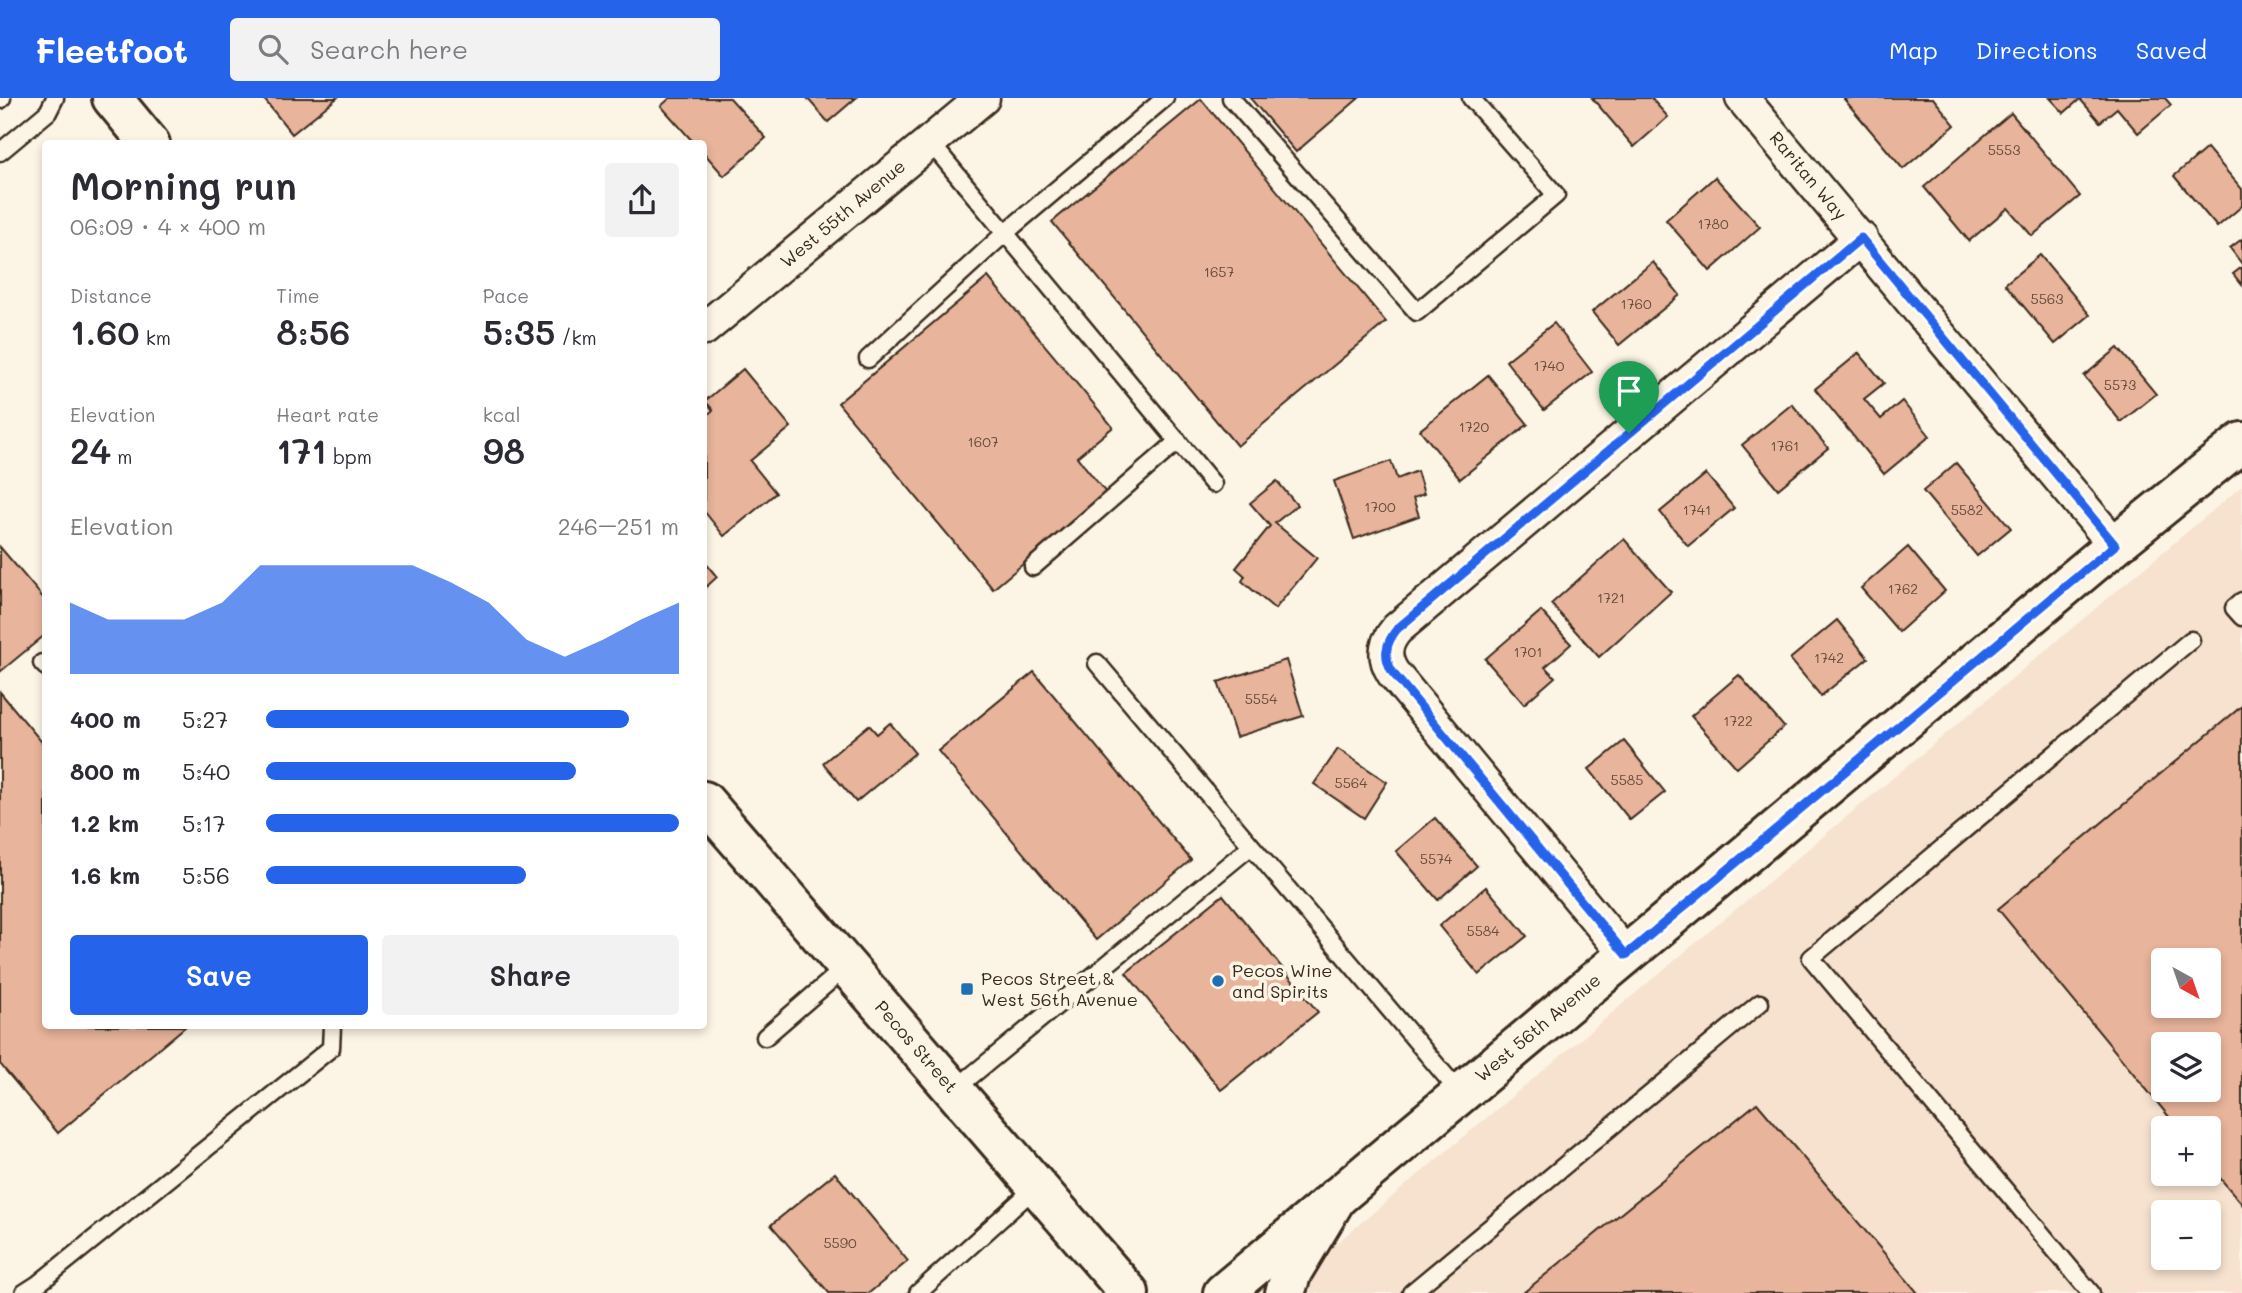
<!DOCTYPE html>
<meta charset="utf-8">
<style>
:root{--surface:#fff;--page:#f2f2f3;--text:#2b2b33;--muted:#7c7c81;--accent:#2563eb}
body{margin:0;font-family:Mali,sans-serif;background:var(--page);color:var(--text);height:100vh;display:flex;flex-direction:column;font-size:26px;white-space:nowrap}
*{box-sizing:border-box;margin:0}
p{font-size:23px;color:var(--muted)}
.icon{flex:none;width:38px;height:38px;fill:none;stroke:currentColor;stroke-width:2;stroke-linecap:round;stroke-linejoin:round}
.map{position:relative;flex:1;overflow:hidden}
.drawer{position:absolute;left:42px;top:42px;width:665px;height:889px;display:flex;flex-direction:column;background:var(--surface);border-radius:7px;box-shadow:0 4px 10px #0003}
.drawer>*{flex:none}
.needle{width:46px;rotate:140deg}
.controls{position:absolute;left:2151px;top:850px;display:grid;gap:14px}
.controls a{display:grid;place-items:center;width:70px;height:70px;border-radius:7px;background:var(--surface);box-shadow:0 4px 10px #0003;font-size:35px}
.pin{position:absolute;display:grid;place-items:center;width:60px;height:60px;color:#fff;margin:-72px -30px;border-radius:50% 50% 50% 0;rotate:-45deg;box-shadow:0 0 7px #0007}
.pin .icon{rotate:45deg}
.round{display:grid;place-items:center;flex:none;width:74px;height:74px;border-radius:7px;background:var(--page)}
.head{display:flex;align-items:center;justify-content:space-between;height:119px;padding:0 28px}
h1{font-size:38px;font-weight:600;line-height:52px}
.figures{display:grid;grid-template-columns:repeat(3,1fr);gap:10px;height:119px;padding:7px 28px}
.figures div{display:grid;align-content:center}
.figures b{font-size:35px;font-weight:600}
.figures small{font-size:19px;font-weight:400}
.figures p{font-size:19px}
.chart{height:196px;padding:14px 28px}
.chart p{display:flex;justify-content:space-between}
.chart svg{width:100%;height:126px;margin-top:7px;fill:var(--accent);opacity:.7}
.action{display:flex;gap:14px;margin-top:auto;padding:14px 28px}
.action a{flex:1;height:80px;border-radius:7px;background:var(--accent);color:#fff;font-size:28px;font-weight:600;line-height:80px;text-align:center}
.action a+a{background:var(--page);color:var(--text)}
ul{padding:0 28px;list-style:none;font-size:23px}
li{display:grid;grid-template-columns:112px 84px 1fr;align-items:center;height:52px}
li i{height:18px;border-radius:9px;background:var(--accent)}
header{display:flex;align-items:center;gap:42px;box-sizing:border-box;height:98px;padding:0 35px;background:var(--accent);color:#fff}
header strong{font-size:33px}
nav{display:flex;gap:38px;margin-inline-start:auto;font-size:24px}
.search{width:490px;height:63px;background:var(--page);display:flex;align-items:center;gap:18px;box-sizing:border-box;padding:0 24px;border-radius:7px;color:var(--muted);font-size:26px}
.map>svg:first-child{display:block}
.built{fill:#f6e2cf;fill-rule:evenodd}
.building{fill:#e8b49b;stroke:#3b2a1e;stroke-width:2;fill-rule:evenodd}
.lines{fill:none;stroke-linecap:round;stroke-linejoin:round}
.service-casing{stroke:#3b2a1e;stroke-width:21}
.minor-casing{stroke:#3b2a1e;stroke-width:37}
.tertiary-casing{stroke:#3b2a1e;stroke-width:44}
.secondary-casing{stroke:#3b2a1e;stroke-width:44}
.service{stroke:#fcf5e5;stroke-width:16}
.minor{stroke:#fcf5e5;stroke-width:32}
.tertiary{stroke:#fcf5e5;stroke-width:38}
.secondary{stroke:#fcf5e5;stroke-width:38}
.route-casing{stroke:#fff;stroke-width:14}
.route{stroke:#2563eb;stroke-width:9}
.poi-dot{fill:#1f6fb2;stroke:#fcf5e5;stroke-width:2.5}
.labels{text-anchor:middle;stroke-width:7;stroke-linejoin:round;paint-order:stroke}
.number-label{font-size:14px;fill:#664c3d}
.street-label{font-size:18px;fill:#3b2a1e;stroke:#fcf5e5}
.poi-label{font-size:18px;fill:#3b2a1e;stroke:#fcf5e5;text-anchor:start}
</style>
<header>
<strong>Fleetfoot</strong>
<div class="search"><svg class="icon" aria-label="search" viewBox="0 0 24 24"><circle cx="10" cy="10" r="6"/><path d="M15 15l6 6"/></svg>Search here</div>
<nav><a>Map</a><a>Directions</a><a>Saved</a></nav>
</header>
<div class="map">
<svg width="2242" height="1195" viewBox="0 0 2242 1195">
<rect width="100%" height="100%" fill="#fcf5e5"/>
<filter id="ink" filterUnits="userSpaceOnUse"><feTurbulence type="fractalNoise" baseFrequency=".0143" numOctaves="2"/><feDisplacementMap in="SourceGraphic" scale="14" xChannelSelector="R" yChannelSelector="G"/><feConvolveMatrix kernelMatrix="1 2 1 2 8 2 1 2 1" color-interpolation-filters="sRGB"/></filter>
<g filter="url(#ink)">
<path class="built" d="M2242 388V1195H1277ZM2163 863H2208V908H2163ZM2163 947H2208V992H2163ZM2163 1031H2208V1076H2163ZM2163 1115H2208V1160H2163Z"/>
<g class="building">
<path d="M263 0H337L292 36Z"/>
<path d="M670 0H730L766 40 724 78 704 55V46H695L661 8Z"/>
<path d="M807 0H856L828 24Z"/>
<path d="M1250 0H1359L1296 54Z"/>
<path d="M1592 0H1651L1668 19 1634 49Z"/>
<path d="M1846 0H1933L1955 27 1903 71 1844 1Z"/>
<path d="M2050 0H2165L2171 7 2138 35 2117 10 2100 24 2080 1 2064 15Z"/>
<path d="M1201 1 1386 224 1237 348 1052 124Z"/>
<path d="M2011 15 2080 98 2032 138 2008 110 1969 143 1924 89Z"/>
<path d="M2207 50 2242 91V108L2217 129 2174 78Z"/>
<path d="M1715 79 1760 129 1710 173 1666 122Z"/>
<path d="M2242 141V166L2230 150Z"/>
<path d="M2040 157 2090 217 2055 246 2005 186Z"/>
<path d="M1653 164 1680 197 1619 247 1592 214Z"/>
<path d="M2242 169V187L2233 176Z"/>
<path d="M988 179 1113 329 1077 359 1107 396 993 491 838 305Z"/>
<path d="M1554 225 1592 274 1544 312 1506 263Z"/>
<path d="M2118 250 2156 296 2121 324 2084 278Z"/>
<path d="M1859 255 1884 285 1864 301 1881 321 1902 303 1930 338 1884 376 1815 291Z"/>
<path d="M743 271 791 329 750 363 776 395 724 438 704 413V320L713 312 705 303Z"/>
<path d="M1488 277 1528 326 1460 381 1420 332Z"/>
<path d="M1792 306 1828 350 1778 391 1742 347Z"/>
<path d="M1391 363 1397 381 1417 373 1424 396 1413 400 1419 418 1354 441 1334 383Z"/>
<path d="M1956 365 2011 430 1977 458 1923 393Z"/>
<path d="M1706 376 1734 410 1688 448 1660 414Z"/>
<path d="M1277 383 1297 407 1275 425 1317 460 1275 511 1242 483 1245 478 1236 470 1270 428 1250 405Z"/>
<path d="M1624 441 1671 494 1599 559 1551 506Z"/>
<path d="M0 449 46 503V536L0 574Z"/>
<path d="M1908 449 1945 493 1899 534 1861 490Z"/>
<path d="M704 463 717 479 704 491Z"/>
<path d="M1541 513 1571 546 1545 569 1555 579 1524 606 1485 561Z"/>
<path d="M1837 522 1868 560 1821 598 1790 561Z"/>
<path d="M1286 562 1303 618 1236 639 1218 584Z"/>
<path d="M1034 574 1191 762 1096 842 938 653Z"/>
<path d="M1739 577 1784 629 1737 670 1691 618Z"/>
<path d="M0 594 46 649V928H186L58 1035 0 966Z"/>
<path d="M2242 608V1106L2208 1066V1031H2179L1998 811ZM2163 863H2208V908H2163ZM2163 947H2208V992H2163Z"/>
<path d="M890 625 915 655 856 704 823 665 869 627 877 636Z"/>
<path d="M1624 643 1665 694 1630 722 1589 671Z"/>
<path d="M1338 651 1387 684 1364 720 1314 686Z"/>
<path d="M1435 720 1477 768 1438 802 1396 753Z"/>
<path d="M1486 789 1527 838 1479 877 1439 828Z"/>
<path d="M1223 797 1318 914 1221 992 1126 875Z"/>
<path d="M1757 1005 1918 1195H1523Z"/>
<path d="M835 1075 908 1163 869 1195H829L771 1127Z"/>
</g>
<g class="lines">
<g class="service-casing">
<g id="service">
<path d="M1231 0 1417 214 1556 97 1471 0"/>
<path d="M0 2 2 0"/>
<path d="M930 44 1213 386"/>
<path d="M0 54 48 14 55 0"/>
<path d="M868 261 1005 135 1165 0"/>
<path d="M1033 469 1178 343"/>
<path d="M2242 503 2234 510 2242 519"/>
<path d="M42 565 46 569"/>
<path d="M1097 565 1460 995"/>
<path d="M765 939 846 869"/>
<path d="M954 992 1250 749"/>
<path d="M24 1195 38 1186 331 950 332 928"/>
<path d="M918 1195 1037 1088"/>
<path d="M1411 1195 1760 905"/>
<path d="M2091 1195 1811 860 2191 542"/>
</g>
</g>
<g class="minor-casing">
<g id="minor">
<path d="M1742 0 2115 447"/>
<path d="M704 231 983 0"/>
<path d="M1626 857 1393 575C1383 559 1384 546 1397 531L1861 140"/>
</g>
</g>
<g class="tertiary-casing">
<path id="tertiary" d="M1223 1195 2115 447 2242 344"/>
</g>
<g class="secondary-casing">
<g id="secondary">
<path d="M112 0 150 46"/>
<path d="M704 703 1129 1195"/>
<path d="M1285 1195 1292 1174 1337 1099"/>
</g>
</g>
<use href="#service" class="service"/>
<use href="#minor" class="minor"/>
<use href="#tertiary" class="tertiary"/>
<use href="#secondary" class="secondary"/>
</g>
</g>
<g class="lines" filter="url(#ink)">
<g class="route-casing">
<path id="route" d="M1861 140 2115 447 1626 857 1393 575C1383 559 1385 546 1397 531Z"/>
</g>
<use href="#route" class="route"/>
</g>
<g class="poi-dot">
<circle cx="1218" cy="883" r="7"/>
<rect x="960" y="884" width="14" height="14" rx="3.5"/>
</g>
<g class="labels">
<g class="number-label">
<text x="2004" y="57">5553</text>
<text x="1713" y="131">1780</text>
<text x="1219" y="179">1657</text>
<text x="2047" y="206">5563</text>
<text x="1636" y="211">1760</text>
<text x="1549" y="273">1740</text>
<text x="2120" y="292">5573</text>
<text x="1474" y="334">1720</text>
<text x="983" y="349">1607</text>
<text x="1785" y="353">1761</text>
<text x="1380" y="414">1700</text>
<text x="1697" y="417">1741</text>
<text x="1967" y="417">5582</text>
<text x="1903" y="496">1762</text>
<text x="1611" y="505">1721</text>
<text x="1528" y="559">1701</text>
<text x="1829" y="565">1742</text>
<text x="1261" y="606">5554</text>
<text x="1738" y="628">1722</text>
<text x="1627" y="687">5585</text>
<text x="1351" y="690">5564</text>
<text x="1436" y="766">5574</text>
<text x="1483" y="838">5584</text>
<text x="840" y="1150">5590</text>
</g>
<g class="street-label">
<text transform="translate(1808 78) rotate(50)" y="6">Raritan Way</text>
<text transform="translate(843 116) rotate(-40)" y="6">West 55th Avenue</text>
<text transform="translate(1538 930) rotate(-40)" y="6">West 56th Avenue</text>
<text transform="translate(916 949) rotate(49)" y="6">Pecos Street</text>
</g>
<g class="poi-label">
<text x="1232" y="879">Pecos Wine<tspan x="1232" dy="21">and Spirits</tspan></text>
<text x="981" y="887">Pecos Street &amp;<tspan x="981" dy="21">West 56th Avenue</tspan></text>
</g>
</g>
</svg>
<div class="controls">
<a><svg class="needle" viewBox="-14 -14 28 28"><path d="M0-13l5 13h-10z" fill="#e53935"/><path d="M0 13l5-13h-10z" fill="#7c7c81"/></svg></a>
<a><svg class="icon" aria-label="layers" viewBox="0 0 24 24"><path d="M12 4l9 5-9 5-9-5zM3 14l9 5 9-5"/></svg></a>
<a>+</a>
<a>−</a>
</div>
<div class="pin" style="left:1629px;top:335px;background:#1e9e55"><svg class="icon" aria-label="arrive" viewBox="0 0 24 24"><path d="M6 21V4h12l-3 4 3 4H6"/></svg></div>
<section class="drawer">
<div class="head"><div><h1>Morning run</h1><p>06:09 · 4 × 400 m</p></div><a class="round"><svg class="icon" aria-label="share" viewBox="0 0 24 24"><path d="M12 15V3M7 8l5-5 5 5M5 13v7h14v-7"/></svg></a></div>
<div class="figures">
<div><p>Distance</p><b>1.60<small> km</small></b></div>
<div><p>Time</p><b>8:56</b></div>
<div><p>Pace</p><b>5:35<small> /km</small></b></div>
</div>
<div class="figures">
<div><p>Elevation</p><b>24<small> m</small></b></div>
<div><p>Heart rate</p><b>171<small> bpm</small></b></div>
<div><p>kcal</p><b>98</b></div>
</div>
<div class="chart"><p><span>Elevation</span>246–251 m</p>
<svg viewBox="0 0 160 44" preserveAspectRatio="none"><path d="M0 44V19L10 25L20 25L30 25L40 19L50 6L60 6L70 6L80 6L90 6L100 12L110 19L120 32L130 38L140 32L150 25L160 19V44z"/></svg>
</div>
<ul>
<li><b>400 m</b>5:27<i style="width:88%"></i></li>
<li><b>800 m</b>5:40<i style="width:75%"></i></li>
<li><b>1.2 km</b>5:17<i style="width:100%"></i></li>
<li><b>1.6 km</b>5:56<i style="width:63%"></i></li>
</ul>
<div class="action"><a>Save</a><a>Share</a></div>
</section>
</div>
